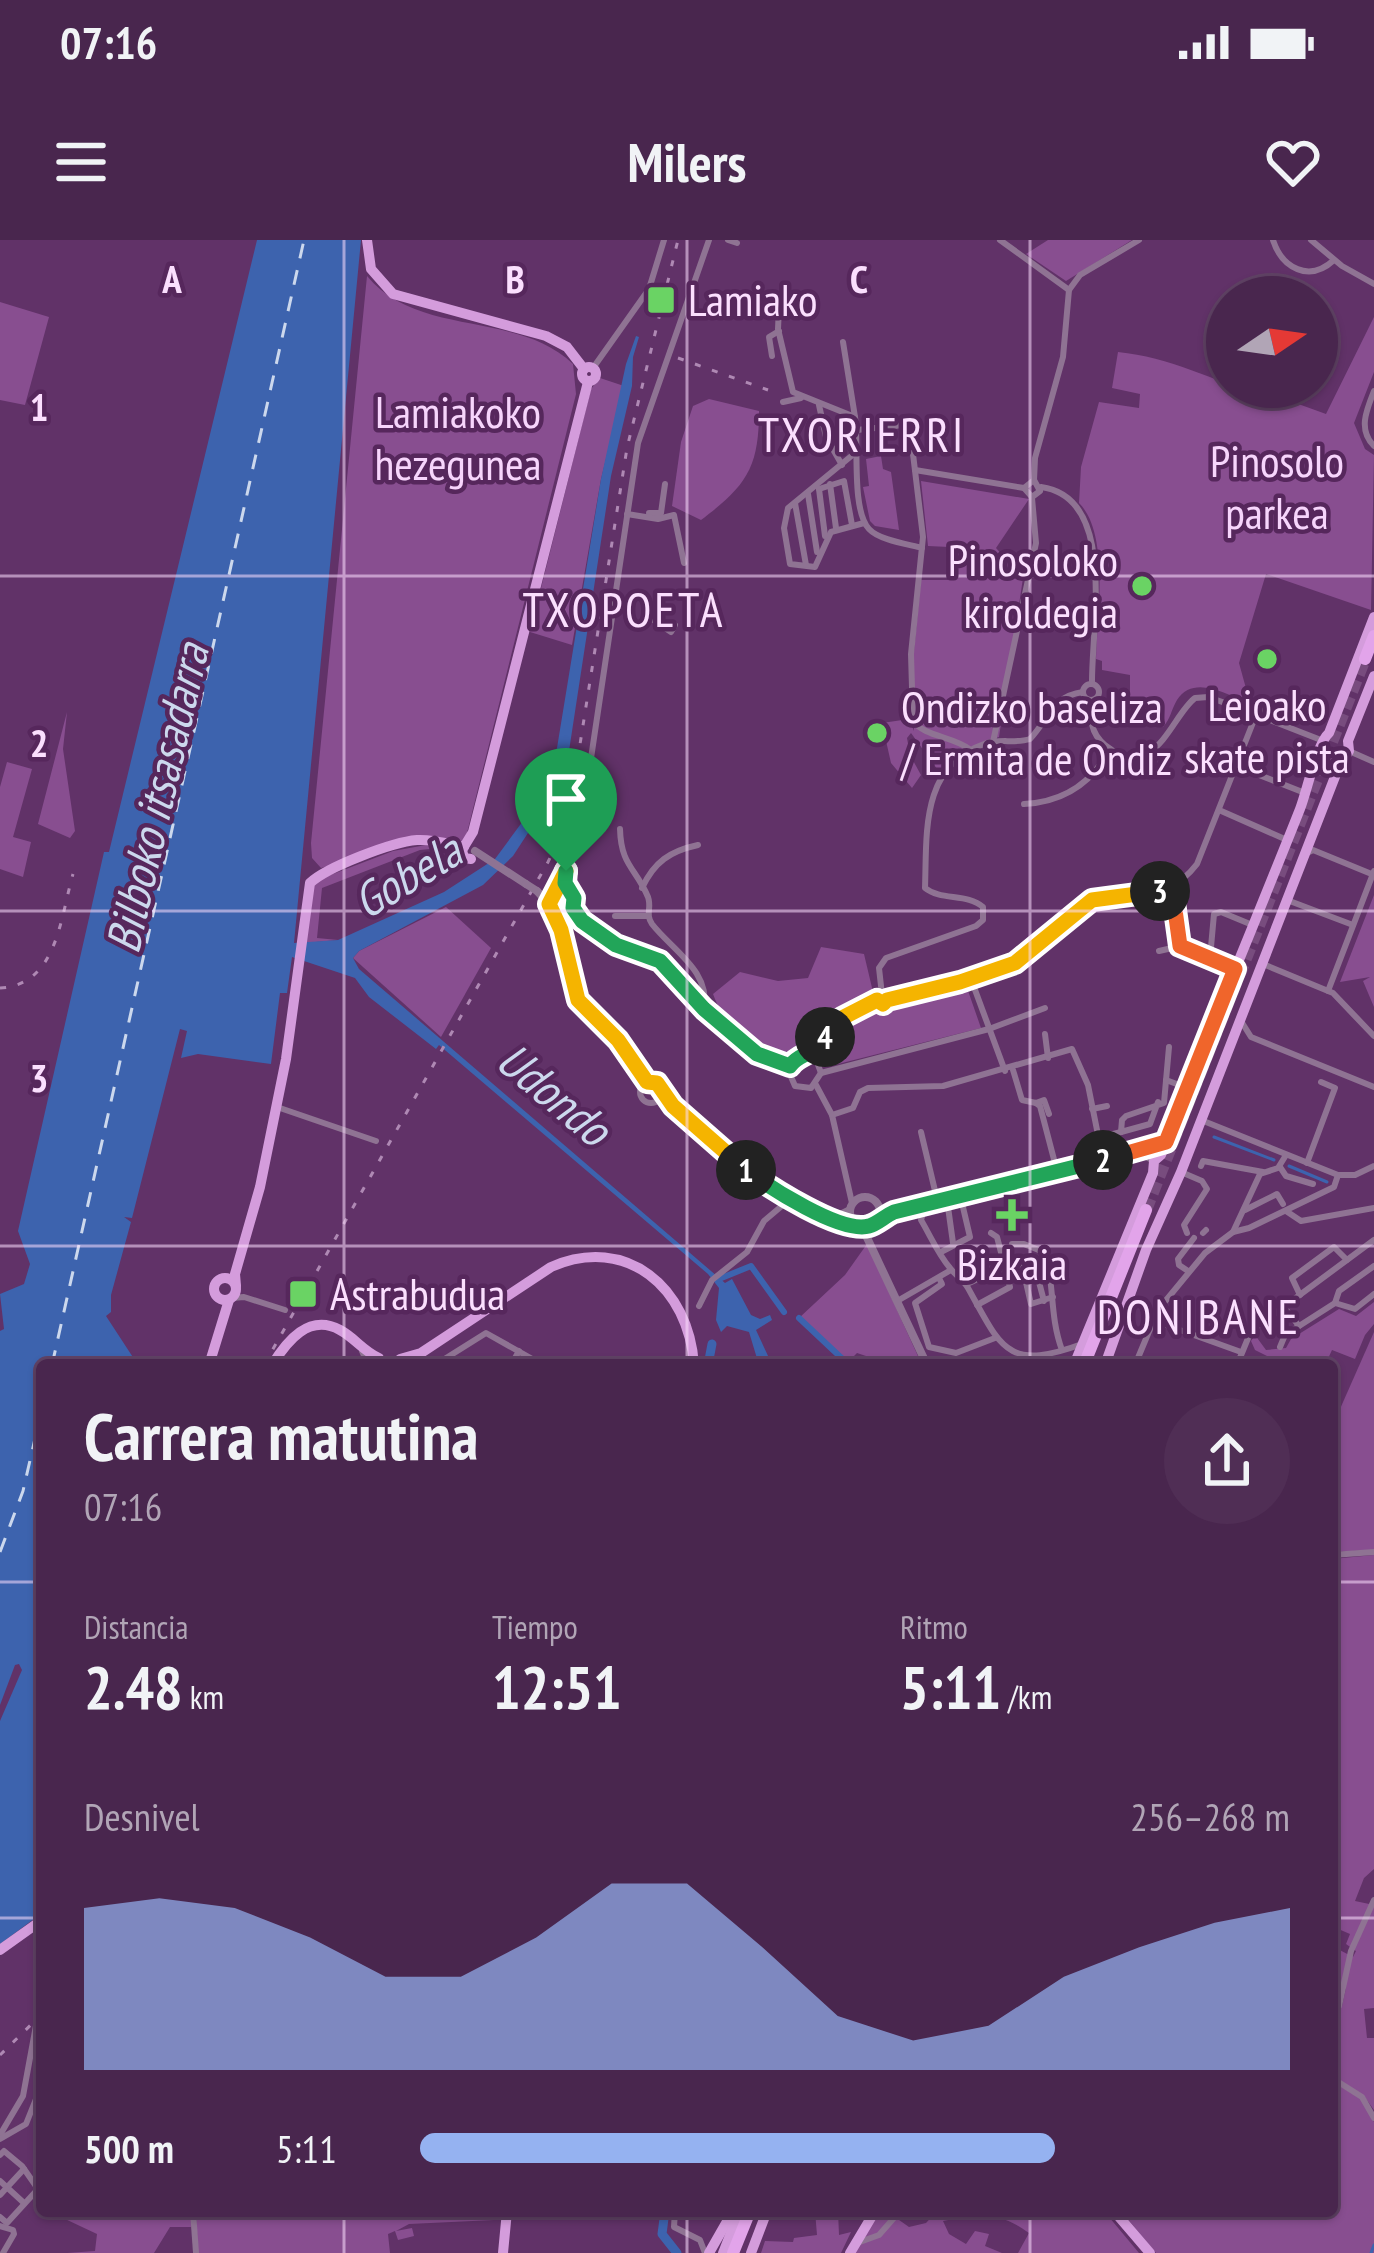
<!DOCTYPE html>
<html lang="es">
<meta charset="utf-8">
<style>
:root{--surface:#49264e;--page:#502e55;--text:#f1f3f6;--muted:#b1a5b6;--line:#614366;--accent:#95b2f1}
body{margin:0;font-family:"PT Sans Narrow",sans-serif;background:var(--page);color:var(--text);height:100vh;display:flex;flex-direction:column;font-size:45px;white-space:nowrap}
*{box-sizing:border-box;margin:0}
p{font-size:39px;color:var(--muted)}
.icon{flex:none;width:66px;height:66px;fill:none;stroke:currentColor;stroke-width:2;stroke-linecap:round;stroke-linejoin:round}
.map{position:relative;flex:1;overflow:hidden}
.drawer{position:absolute;left:36px;top:1119px;width:1302px;height:858px;display:flex;flex-direction:column;background:var(--surface);border-radius:12px;box-shadow:0 3px 9px #0004,0 0 0 3px var(--line)}
.drawer>*{flex:none}
.needle{width:78px;rotate:77deg}
.buttons{position:absolute;left:1206px;top:36px;display:grid;gap:24px}
.buttons a{display:grid;place-items:center;width:132px;height:132px;border-radius:50%;background:var(--surface);box-shadow:0 3px 9px #0004,0 0 0 3px var(--line);font-size:60px}
.pin{position:absolute;display:grid;place-items:center;width:102px;height:102px;color:#fff;margin:-123px -51px;border-radius:50% 50% 50% 0;rotate:-45deg;box-shadow:0 0 12px #0007}
.pin .icon{rotate:45deg}
.km{position:absolute;width:60px;height:60px;margin:-30px;border-radius:50%;background:#222;color:#fff;font-size:33px;line-height:60px;text-align:center}
.round{display:grid;place-items:center;flex:none;width:126px;height:126px;border-radius:63px;background:var(--page)}
.overview{display:flex;align-items:center;justify-content:space-between;height:204px;padding:0 48px}
h1{font-size:66px;font-weight:700;line-height:90px}
.figures{display:grid;grid-template-columns:repeat(3,1fr);gap:18px;height:204px;padding:12px 48px}
.figures div{display:grid;align-content:center}
.figures b{font-size:60px;font-weight:700}
.figures small{font-size:33px;font-weight:400}
.figures p{font-size:33px}
.chart{height:336px;padding:24px 48px}
.chart p{display:flex;justify-content:space-between}
.chart svg{width:100%;height:216px;margin-top:12px;fill:var(--accent);opacity:.7}
ul{padding:0 48px;list-style:none;font-size:39px}
li{display:grid;grid-template-columns:192px 144px 1fr;align-items:center;height:90px}
li i{height:30px;border-radius:15px;background:var(--accent)}
.status{display:flex;justify-content:space-between;align-items:center;height:84px;padding:0 60px;background:var(--surface);direction:ltr}
.status svg{height:33px;fill:currentColor}
header{display:flex;justify-content:space-between;align-items:center;height:156px;padding:0 48px;background:var(--surface);font-size:54px;font-weight:700}
.map>svg:first-child{display:block}
.green{fill:#884e90}
.water{fill:#3d63ae}
.lines{fill:none;stroke-linecap:round;stroke-linejoin:round}
.stream{stroke:#3d63ae;stroke-width:3}
.canal{stroke:#3d63ae;stroke-width:6}
.river{stroke:#3d63ae;stroke-width:9}
.ferry{stroke:#ccd8ed;stroke-width:3;stroke-dasharray:15 12;stroke-linecap:butt}
.trunk-tunnel{stroke:#784c7e;stroke-width:12;stroke-dasharray:12 6;stroke-linecap:butt}
.minor{stroke:#8f7393;stroke-width:6}
.tertiary{stroke:#8f7393;stroke-width:8}
.primary{stroke:#d49cdc;stroke-width:10}
.trunk{stroke:#e2a4ea;stroke-width:12}
.rail{stroke:#af89b4;stroke-width:3;stroke-dasharray:6 12;stroke-linecap:butt}
.tertiary-bridge{stroke:#8f7393;stroke-width:8}
.split-1-casing{stroke:#fff;stroke-width:24}
.split-2-casing{stroke:#fff;stroke-width:24}
.split-3-casing{stroke:#fff;stroke-width:24}
.split-4-casing{stroke:#fff;stroke-width:24}
.split-5-casing{stroke:#fff;stroke-width:24}
.split-1{stroke:#f5b400;stroke-width:15}
.split-2{stroke:#22a559;stroke-width:15}
.split-3{stroke:#f0652b;stroke-width:15}
.split-4{stroke:#f5b400;stroke-width:15}
.split-5{stroke:#22a559;stroke-width:15}
.grid{fill:none;stroke:#fbdffe;stroke-width:3;stroke-opacity:0.55}
.poi-dot{fill:#6ad364;stroke:#56275c;stroke-width:4.5}
.labels{text-anchor:middle;stroke-width:9;stroke-linejoin:round;paint-order:stroke}
.poi-label{font-size:45px;fill:#fbdffe;stroke:#56275c;text-anchor:start}
.park-label{font-size:45px;fill:#f7d5fc;stroke:#56275c}
.neighbourhood-label{font-size:48px;letter-spacing:3px;fill:#fbdffe;stroke:#56275c}
.water-label{font-size:48px;font-style:italic;fill:#ccd8ed;stroke:#56275c}
.grid-label{font-size:39px;text-anchor:middle;font-weight:bold;fill:#fbdffe;stroke:#56275c;stroke-width:9;stroke-linejoin:round;paint-order:stroke}
</style>
<div class="status"><b>07:16</b><svg viewBox="0 0 49 12"><path d="M0 12V9h3v3zM5 12V6h3v6zM10 12V3h3v9zM15 12V0h3v12zM26 1h20v11H26zM47 4h2v5h-2z"/></svg></div>
<header><svg class="icon" aria-label="menu" viewBox="0 0 24 24"><path d="M4 6h16M4 12h16M4 18h16"/></svg>Milers<svg class="icon" aria-label="heart" viewBox="0 0 24 24"><path d="M12 20l-8-8c-3-5 5-10 8-4 3-6 11-1 8 4z"/></svg></header>
<div class="map">
<svg width="1374" height="2013" viewBox="0 0 1374 2013">
<rect width="100%" height="100%" fill="#613268"/>
<g class="green">
<path d="M1048 0H1132L1066 41 1026 14Z"/>
<path d="M367 36C418 98 517 70 573 124L576 154 466 597 461 602 433 596 321 628 312 618 311 603Z"/>
<path d="M0 62 49 77 25 165 0 160Z"/>
<path d="M1374 77V132L1354 183 1365 209 1374 215 1371 370 1266 334 1239 423 1247 452 1244 461C1224 453 1193 435 1177 460 1171 470 1171 478 1163 487L1130 460V435L1102 430V421L1096 419C1097 377 1110 294 1079 263L1081 227 1099 162 1139 168 1140 154 1112 148 1118 112C1169 117 1215 140 1262 158L1268 153 1326 174Z"/>
<path d="M600 138 624 146 601 239 572 405 530 392 591 149Z"/>
<path d="M709 159 759 171C759 228 746 246 701 280L672 266 681 202 693 166Z"/>
<path d="M881 216 883 229 891 232 899 290 875 286 870 281 863 247 869 246 866 219Z"/>
<path d="M921 241 1029 259 996 308 1023 338 999 497 968 508 940 533 911 493 907 498 910 515 921 535 912 548 891 523 882 483 909 479 914 491 911 442 921 340H948L949 307 928 306Z"/>
<path d="M67 472 63 509 75 591 70 598 38 584Z"/>
<path d="M7 522 32 529 13 597 31 602 23 637 0 629V547Z"/>
<path d="M426 605 439 608 420 610 322 648 317 698 338 700 305 703 314 645 320 639 393 611Z"/>
<path d="M1374 655V767L1363 741 1370 737 1340 742Z"/>
<path d="M446 667 491 708 441 797 353 718 359 711Z"/>
<path d="M821 707 864 714 873 752 870 758 833 775 808 811 786 821C754 810 724 786 713 754L740 732 778 741 808 738Z"/>
<path d="M966 745 981 788 830 826 821 819C822 765 925 755 966 745Z"/>
<path d="M867 1004 922 1125H893L857 1113 849 1121 799 1078 845 1035Z"/>
<path d="M1374 1062V1084L1365 1095 1355 1119 1332 1110 1325 1125H1266L1269 1117 1255 1110 1251 1101 1255 1095 1266 1110 1286 1108 1291 1099 1339 1069 1356 1076Z"/>
<path d="M1374 1092V1310L1332 1312V1187Z"/>
<path d="M1374 1315V1629L1364 1638 1355 1661 1374 1665V1768L1364 1769 1367 1798H1374V1870L1364 1856 1332 1835V1778L1342 1766 1346 1748 1332 1736V1706L1353 1717 1356 1711 1346 1704 1350 1694 1336 1688 1332 1694V1319Z"/>
<path d="M1332 1841 1361 1859 1374 1882V2013H1156L1121 1971H1332Z"/>
<path d="M78 1971H191V1987H170L154 2013H67L95 2011 97 1994 63 1978Z"/>
<path d="M196 1971H488L494 1980 409 1984 396 1991 412 1988 414 1996 398 2000 395 1991 388 1994 390 2013H198Z"/>
<path d="M815 1971H838L839 1995 851 1992 841 2013H761L765 2001 793 2002 794 1998 817 1995Z"/>
<path d="M880 1971H894L892 1975 909 1987 926 1983 937 1971H1104L1139 2013H1018L1029 1993C999 1971 978 1973 943 1981L949 1994 966 2004 975 1991 989 1994 985 2006 1002 2013H853Z"/>
</g>
<path class="water" d="M257 0H361L294 703 338 700 444 652 495 619 537 562 557 508 601 239 626 124 636 96 639 97 633 117 632 146 611 236 569 511 552 556 513 616 483 645 359 711 353 718 359 729 725 1043 732 1039 751 1075 760 1079 770 1075 772 1080 756 1090 769 1118 803 1125H759L749 1092 727 1086 721 1092 716 1080 719 1048 708 1034 439 805 436 809 369 757 355 738 292 717 287 753H280L271 824 198 814 181 818 187 791 180 789 132 978 124 977 131 982 111 1055V1072L106 1076 138 1125H42V1642L33 1656 42 1661V1673L0 1704V1481L22 1430 19 1424 15 1425 0 1465V1091L4 1089 0 1054 24 1044 30 1024 18 991 104 612H109Z"/>
<g class="lines">
<g class="stream">
<path d="M1214 897 1274 920"/>
<path d="M1289 926 1327 942"/>
<path d="M1371 2013 1374 2005"/>
</g>
<g class="canal">
<path d="M719 1039 751 1026 784 1072"/>
<path d="M799 1078 849 1125"/>
</g>
<g class="river">
<path d="M708 1125 712 1104"/>
<path d="M665 1971 662 1994 677 2013"/>
</g>
<g class="ferry">
<path d="M52 1125 304 0"/>
<path d="M0 1312 23 1251 42 1168"/>
</g>
<path class="trunk-tunnel" d="M1146 970 1365 419"/>
<g class="minor">
<path d="M728 0 737 3"/>
<path d="M1000 0 1069 50"/>
<path d="M1273 0C1282 28 1309 43 1334 20"/>
<path d="M1311 0 1342 26 1374 44"/>
<path d="M790 70 789 65 779 67 778 89 793 152 855 177C859 202 851 270 869 289 879 300 907 304 922 308"/>
<path d="M843 102 855 177"/>
<path d="M772 116 769 97 779 91"/>
<path d="M593 128 649 49 664 0"/>
<path d="M1374 151C1366 171 1358 190 1374 206"/>
<path d="M783 162 801 158"/>
<path d="M819 165 826 197 842 225"/>
<path d="M857 190 903 185 910 189 923 297 911 414 913 481C925 497 953 496 971 510"/>
<path d="M855 213 788 268 784 288 790 324 815 327 831 292 864 283"/>
<path d="M915 230 1024 248"/>
<path d="M1034 240 1024 248 1032 257 1040 251 1034 240 1035 218 1063 117 1069 50 1080 35 1139 0"/>
<path d="M830 244 836 288"/>
<path d="M1041 247C1118 257 1091 389 1092 444"/>
<path d="M819 249 844 241 852 285"/>
<path d="M819 249 825 296"/>
<path d="M808 254 817 312"/>
<path d="M795 263 806 325"/>
<path d="M649 273H661L665 244"/>
<path d="M627 274 658 279 674 275 684 323"/>
<path d="M649 377 671 392 675 385"/>
<circle cx="1091" cy="452" r="8"/>
<path d="M1092 460C1090 478 1090 493 1105 505 1155 545 1171 476 1195 458L1208 457 1251 472"/>
<circle cx="1257" cy="474" r="6"/>
<path d="M1262 477 1321 500"/>
<path d="M993 502 1036 303 1032 258"/>
<path d="M1349 511 1374 522"/>
<path d="M1236 526 1305 553"/>
<path d="M1024 564C1064 562 1092 543 1110 509"/>
<path d="M1219 570 1287 600"/>
<path d="M620 589C621 626 636 628 648 657 652 668 645 674 652 684 672 710 711 731 704 769"/>
<path d="M1305 614 1313 610 1374 635"/>
<path d="M642 648C654 622 670 611 698 605"/>
<path d="M1172 648 1181 706"/>
<path d="M554 651 564 649 574 658V667L565 675 562 686"/>
<path d="M1287 660 1353 685"/>
<path d="M573 668 579 678 616 705 665 725 704 769 757 814 789 832 795 846 811 848 821 833"/>
<path d="M615 676H648"/>
<path d="M1159 711 1181 706 1235 729"/>
<path d="M1210 718 1214 674 1221 672 1250 684"/>
<path d="M1263 724 1333 753 1374 796"/>
<path d="M971 739 1005 831"/>
<path d="M1328 751 1374 631"/>
<path d="M882 755 879 728 886 718 976 686 983 680V667C967 653 941 661 925 648 927 594 920 526 984 504 999 498 1014 504 1030 499 1049 479 1052 456 1083 452"/>
<path d="M883 755 887 761 881 765 877 759Z"/>
<path d="M887 760C934 751 990 740 1030 713 1051 698 1070 668 1094 659 1135 645 1165 666 1197 624L1254 480"/>
<path d="M1241 781 1251 797 1374 847"/>
<path d="M1045 794 1048 818"/>
<path d="M808 817 842 778 877 760"/>
<path d="M1013 830 1022 860 1036 863 1044 860 1049 874"/>
<path d="M789 832 793 822 803 817 817 822 821 833"/>
<path d="M821 833 989 789 1045 768"/>
<path d="M1166 840 1182 846"/>
<circle cx="651" cy="852" r="11"/>
<path d="M647 842 618 800 578 760 549 660 572 619 580 592 638 203 709 0"/>
<path d="M816 845 832 875 852 963"/>
<path d="M662 852C705 907 786 972 855 984"/>
<path d="M1158 862 1150 884 1121 892 1122 880 1126 876 1164 863 1169 807"/>
<path d="M1036 863 1040 866 1057 931"/>
<path d="M277 867 376 901"/>
<path d="M1092 869 1107 866"/>
<path d="M832 875 853 868 860 852 868 848 943 846 1072 809 1088 845 1103 920"/>
<path d="M1201 880 1338 935H1355L1374 926"/>
<path d="M921 892 936 955 934 962"/>
<path d="M1098 898 1121 892"/>
<path d="M1137 912 1162 904"/>
<path d="M1307 923 1335 848 1321 842"/>
<path d="M1201 926 1203 921 1263 932"/>
<path d="M1280 927 1286 936 1313 944"/>
<path d="M1181 932 1202 941 1207 949 1184 985 1187 993"/>
<path d="M948 967 953 1003"/>
<path d="M1245 970 1277 954 1283 964"/>
<path d="M1286 971 1301 981 1374 968"/>
<path d="M834 977 850 969"/>
<path d="M878 978 1137 912 1152 920"/>
<path d="M1233 992 1249 988 1334 947 1338 935"/>
<path d="M1203 993 1206 990"/>
<path d="M1012 1004H1024L1046 1013C1054 1046 1050 1078 1062 1110"/>
<path d="M941 1012 970 997 962 963 923 973 921 980C930 995 938 1014 950 1028 956 1036 963 1039 968 1048 1001 1107 1006 1132 1082 1104"/>
<path d="M1188 1031 1179 1025 1178 1019 1194 998"/>
<path d="M939 1038 942 1044 915 1063 929 1107 956 1113 995 1098"/>
<path d="M967 1044 986 1035 979 1020"/>
<path d="M1300 1055 1292 1038 1334 1007 1347 1020"/>
<path d="M232 1058 244 1057 285 1070"/>
<path d="M899 1060 951 1030"/>
<path d="M1044 1061 1034 1023 1022 1025 1031 1064 1053 1057"/>
<path d="M1335 1063 1339 1051 1374 1026"/>
<path d="M977 1065 1010 1047 997 997 991 993"/>
<path d="M699 1066 712 1040 747 1012 764 981 790 959"/>
<path d="M1284 1067 1299 1086"/>
<path d="M1155 1081 1241 1112"/>
<path d="M1280 1107 1285 1095 1335 1063 1355 1069 1374 1054"/>
<path d="M362 1111 368 1125"/>
<path d="M435 1125 486 1093 543 1125"/>
<path d="M511 1125 519 1111"/>
<path d="M591 1125V1124"/>
<path d="M1135 1125 1158 1070 1205 1013 1233 992 1260 934 1278 928 1286 915"/>
<path d="M1237 1125 1251 1091 1374 1000"/>
<path d="M1332 1315 1374 1312"/>
<path d="M1332 1774 1339 1766 1351 1711 1374 1660"/>
<path d="M1332 1838 1362 1857 1374 1878"/>
<path d="M0 1895 23 1856 42 1753"/>
<path d="M0 1899 26 1884 42 1844"/>
<path d="M0 1915 4 1911 22 1926 38 1949 7 1983 0 1977"/>
<path d="M0 1941 24 1963"/>
<path d="M0 1955 24 1929"/>
<path d="M193 1971 196 2013"/>
<path d="M675 1971 674 1987 700 2000 705 2013"/>
<path d="M0 1986 13 1990 14 1994 3 2013"/>
<path d="M857 2003 879 1995 900 1971"/>
</g>
<g class="tertiary">
<path d="M475 611 526 644"/>
<path d="M537 651 549 664"/>
<circle cx="865" cy="972" r="15"/>
<path d="M862 987 927 1125"/>
</g>
<g class="primary">
<path d="M367 0 371 29 393 54 546 96 567 107 584 129"/>
<circle cx="589" cy="134" r="7"/>
<path d="M471 619 464 618 462 610 473 592 588 142"/>
<circle cx="225" cy="1049" r="11"/>
<path d="M236 1046 235 1034 260 947 286 819 310 643C327 627 392 602 417 600 433 599 449 604 464 607"/>
<path d="M400 1119 421 1113 551 1027C627 994 689 1048 694 1125"/>
<path d="M209 1125 229 1060"/>
<path d="M272 1125C287 1101 309 1073 340 1090 355 1098 363 1111 379 1118"/>
<path d="M1074 1125 1153 933 1154 921 1161 915C1206 799 1254 685 1300 569 1307 551 1317 503 1329 493L1374 377"/>
<path d="M1105 1125 1146 1010 1181 932 1338 529 1349 511 1348 501 1374 436"/>
<path d="M0 1710 42 1680"/>
<path d="M1114 1971 1150 2013"/>
<path d="M503 2013 507 1971"/>
<path d="M709 2013 733 1971"/>
<path d="M723 2013 736 1980"/>
<path d="M751 2013 767 1971"/>
<path d="M850 2013 875 1971"/>
</g>
<g class="trunk">
<path d="M1365 419 1374 396"/>
<path d="M1084 1125 1146 970"/>
<path d="M733 2013 750 1971"/>
</g>
<g class="rail">
<path d="M678 118 768 150"/>
<path d="M0 748C57 745 60 679 73 634"/>
<path d="M264 1125 548 622 568 580 627 208 678 0"/>
<path d="M0 1815 42 1774"/>
</g>
<path class="tertiary-bridge" d="M526 644 537 651"/>
</g>
<g class="lines">
<g class="split-1-casing">
<path id="split-1" d="M566 631 549 664 561 690 578 760 618 800 647 842 657 843 673 866 746 930"/>
</g>
<g class="split-2-casing">
<path id="split-2" d="M746 930C769 947 841 994 869 986 877 984 885 976 894 972L1103 920"/>
</g>
<g class="split-3-casing">
<path id="split-3" d="M1103 920 1166 902 1235 729 1180 706 1172 648 1160 651"/>
</g>
<g class="split-4-casing">
<path id="split-4" d="M825 797 842 778 877 760 883 764 887 760 960 742 1015 723 1092 660 1160 651"/>
</g>
<g class="split-5-casing">
<path id="split-5" d="M566 631 565 643 574 658 573 668 582 681 616 705 660 721 704 769 757 814 790 826C800 812 811 818 825 797"/>
</g>
<use href="#split-1" class="split-1"/>
<use href="#split-2" class="split-2"/>
<use href="#split-3" class="split-3"/>
<use href="#split-4" class="split-4"/>
<use href="#split-5" class="split-5"/>
</g>
<path class="grid" d="M344 0V1125M687 0V1125M1030 0V1125M0 336H1374M0 671H1374M0 1006H1374M0 1342H42M1332 1342H1374M0 1678H42M1332 1678H1374M344 1971V2013M687 1971V2013M1030 1971V2013"/>
<g class="poi-dot">
<rect x="646" y="45" width="30" height="30" rx="6"/>
<circle cx="1142" cy="346" r="12"/>
<circle cx="1267" cy="419" r="12"/>
<circle cx="877" cy="493" r="12"/>
<path d="M1006 957h12v12h12v12h-12v12h-12v-12h-12v-12h12z"/>
<rect x="288" y="1039" width="30" height="30" rx="6"/>
</g>
<g class="labels">
<g class="poi-label">
<text x="688" y="76">Lamiako</text>
<text x="1118" y="336" text-anchor="end">Pinosoloko<tspan x="1118" dy="52">kiroldegia</tspan></text>
<text x="1267" y="481" text-anchor="middle">Leioako<tspan x="1267" dy="52">skate pista</tspan></text>
<text x="901" y="483">Ondizko baseliza<tspan x="901" dy="52">/ Ermita de Ondiz</tspan></text>
<text x="1012" y="1040" text-anchor="middle">Bizkaia</text>
<text x="330" y="1070">Astrabudua</text>
</g>
<g class="park-label">
<text x="458" y="188">Lamiakoko<tspan x="458" dy="52">hezegunea</tspan></text>
<text x="1277" y="237">Pinosolo<tspan x="1277" dy="52">parkea</tspan></text>
</g>
<g class="neighbourhood-label">
<text x="862" y="212">TXORIERRI</text>
<text x="624" y="387">TXOPOETA</text>
<text x="1199" y="1094">DONIBANE</text>
</g>
<g class="water-label">
<text transform="translate(157 558) rotate(-77)" y="17">Bilboko itsasadarra</text>
<text transform="translate(407 636) rotate(-31)" y="17">Gobela</text>
<text transform="translate(554 854) rotate(40)" y="17">Udondo</text>
</g>
</g>
<g class="grid-label">
<text x="172" y="53">A</text>
<text x="515" y="53">B</text>
<text x="859" y="53">C</text>
<text x="39" y="181">1</text>
<text x="39" y="517">2</text>
<text x="39" y="852">3</text>
</g>
</svg>
<div class="buttons">
<a><svg class="needle" viewBox="-14 -14 28 28"><path d="M0-13l5 13h-10z" fill="#e53935"/><path d="M0 13l5-13h-10z" fill="#b1a5b6"/></svg></a>
</div>
<div class="pin" style="left:566px;top:631px;background:#1e9e55"><svg class="icon" aria-label="arrive" viewBox="0 0 24 24"><path d="M6 21V4h12l-3 4 3 4H6"/></svg></div>
<b class="km" style="left:746px;top:930px">1</b>
<b class="km" style="left:1103px;top:920px">2</b>
<b class="km" style="left:1160px;top:651px">3</b>
<b class="km" style="left:825px;top:797px">4</b>
<section class="drawer">
<div class="overview"><div><h1>Carrera matutina</h1><p>07:16</p></div><a class="round"><svg class="icon" aria-label="share" viewBox="0 0 24 24"><path d="M12 15V3M7 8l5-5 5 5M5 13v7h14v-7"/></svg></a></div>
<div class="figures">
<div><p>Distancia</p><b>2.48<small> km</small></b></div>
<div><p>Tiempo</p><b>12:51</b></div>
<div><p>Ritmo</p><b>5:11<small> /km</small></b></div>
</div>
<div class="chart"><p><span>Desnivel</span>256–268 m</p>
<svg viewBox="0 0 160 44" preserveAspectRatio="none"><path d="M0 44V11L10 9L20 11L30 17L40 25L50 25L60 17L70 6L80 6L90 19L100 33L110 38L120 35L130 25L140 19L150 14L160 11V44z"/></svg>
</div>
<ul>
<li><b>500 m</b>5:11<i style="width:73%"></i></li>
</ul>
</section>
</div>
